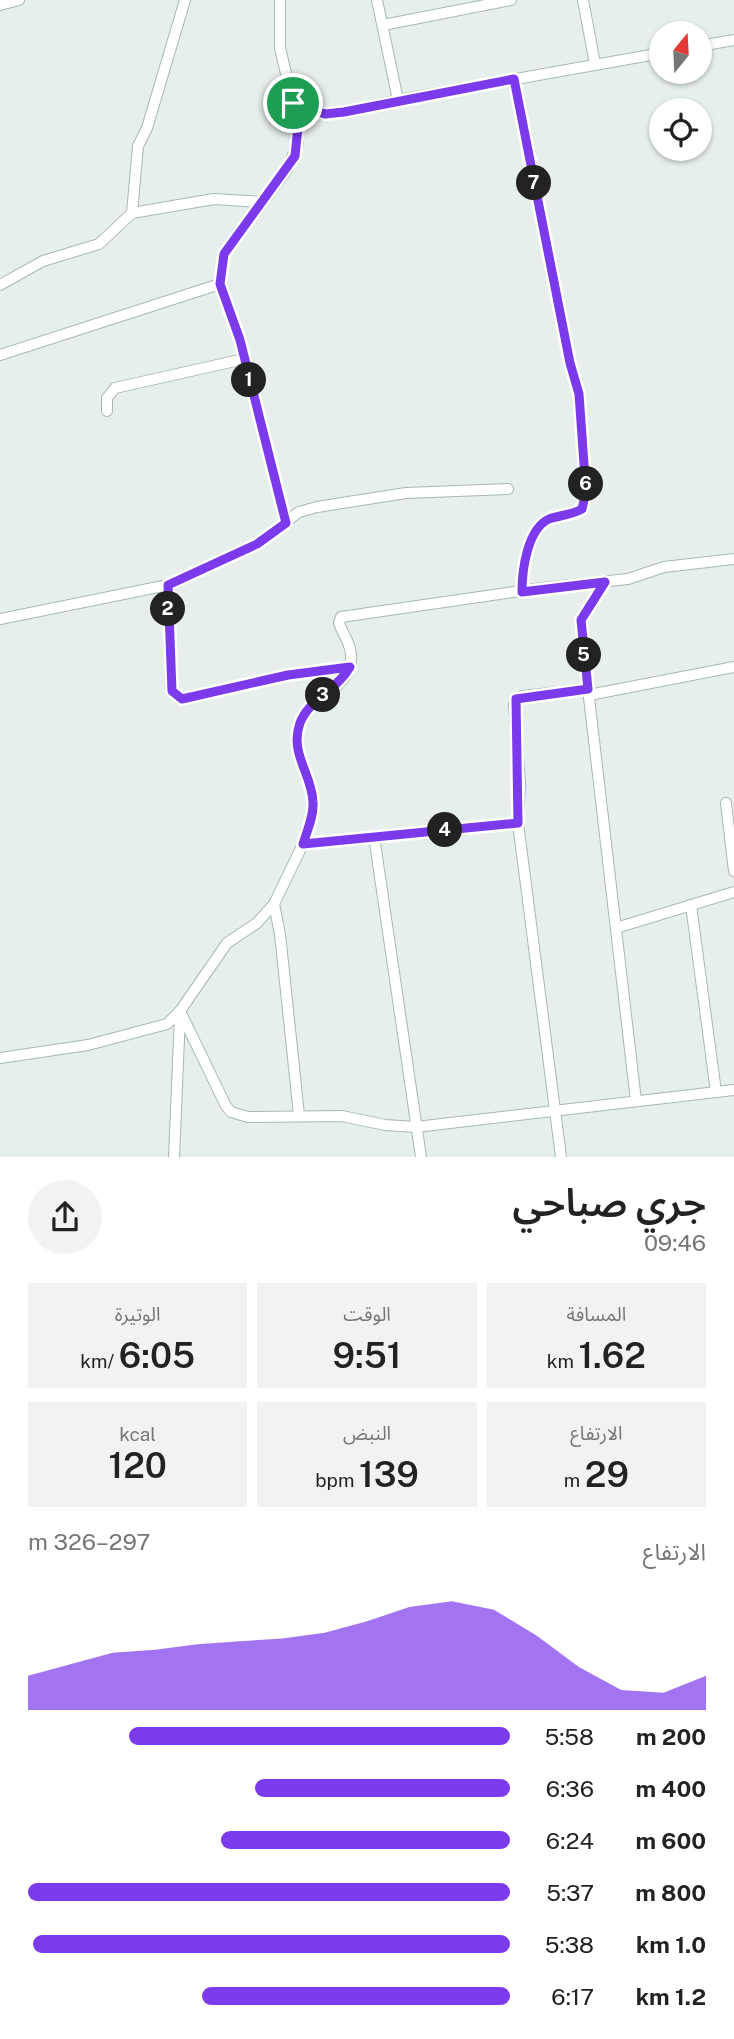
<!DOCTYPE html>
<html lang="ar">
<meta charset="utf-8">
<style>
:root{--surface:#fff;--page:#f2f2f2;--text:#222;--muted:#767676;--accent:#7c3aed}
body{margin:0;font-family:"Public Sans","Noto Sans Arabic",sans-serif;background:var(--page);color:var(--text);direction:rtl;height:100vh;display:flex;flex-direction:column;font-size:26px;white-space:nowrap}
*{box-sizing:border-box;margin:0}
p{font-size:23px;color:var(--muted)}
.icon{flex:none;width:38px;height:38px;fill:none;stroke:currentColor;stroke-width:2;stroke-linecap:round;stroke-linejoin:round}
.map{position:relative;height:1157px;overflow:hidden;direction:ltr}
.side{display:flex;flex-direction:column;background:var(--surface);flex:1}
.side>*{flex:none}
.needle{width:46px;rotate:18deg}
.controls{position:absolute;left:649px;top:21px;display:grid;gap:14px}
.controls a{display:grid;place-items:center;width:63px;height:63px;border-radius:50%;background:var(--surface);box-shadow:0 2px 5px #0004;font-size:35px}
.pin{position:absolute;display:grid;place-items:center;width:60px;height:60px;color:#fff;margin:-30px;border:4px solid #fff;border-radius:50%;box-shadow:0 2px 7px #0007}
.km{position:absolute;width:35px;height:35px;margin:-18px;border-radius:50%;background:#222;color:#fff;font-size:19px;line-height:35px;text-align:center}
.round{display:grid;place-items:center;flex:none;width:74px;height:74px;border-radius:37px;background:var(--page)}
.overview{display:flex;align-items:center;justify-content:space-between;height:119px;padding:0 28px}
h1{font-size:38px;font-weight:600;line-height:52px}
.metrics{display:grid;grid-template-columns:repeat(3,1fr);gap:10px;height:119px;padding:7px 28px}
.metrics div{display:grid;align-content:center;border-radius:0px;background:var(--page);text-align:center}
.metrics b{font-size:35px;font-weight:600}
.metrics small{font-size:19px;font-weight:400}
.metrics p{font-size:19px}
.chart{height:196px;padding:14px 28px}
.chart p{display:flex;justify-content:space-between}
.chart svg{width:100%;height:126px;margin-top:7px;fill:var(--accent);opacity:.7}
ul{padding:0 28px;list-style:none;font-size:23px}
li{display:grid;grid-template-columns:112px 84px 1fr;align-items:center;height:52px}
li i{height:18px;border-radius:9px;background:var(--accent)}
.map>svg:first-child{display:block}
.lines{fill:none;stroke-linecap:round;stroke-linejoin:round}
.minor-casing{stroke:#a8b8b2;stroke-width:12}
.minor{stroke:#fff;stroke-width:10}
.route-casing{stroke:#fff;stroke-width:14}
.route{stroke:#7c3aed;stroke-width:9}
</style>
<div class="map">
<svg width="734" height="1157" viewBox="0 0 734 1157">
<rect width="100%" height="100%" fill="#e6efeb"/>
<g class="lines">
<g class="minor-casing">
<g id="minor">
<path d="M280 0V48L293 103 298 142 287 170 224 254 220 284 240 340 286 523"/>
<path d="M377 0 398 100"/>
<path d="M583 0 595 64"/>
<path d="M0 5 19 0"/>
<path d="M383 25 511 0"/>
<path d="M700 46 734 40"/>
<path d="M514 79 570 363 579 394 586 492 582 509C572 515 560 515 549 519 527 529 522 571 522 592"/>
<path d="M293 103 325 114 344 112 398 100 662 53"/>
<path d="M132 213 214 199 262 202"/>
<path d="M0 285 43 261 99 244 132 213 138 146 147 128 185 0"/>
<path d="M0 355 220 284"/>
<path d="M107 411V398L115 388 244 359"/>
<path d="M168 585 171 691 182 699 288 675 350 667"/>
<path d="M0 619 168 585 257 544 299 512 317 507 406 493 508 489"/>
<path d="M588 689 636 1101"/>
<path d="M589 695 734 667"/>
<path d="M726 803 734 871"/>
<path d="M374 836 421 1157"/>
<path d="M303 844C307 831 313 816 313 803 312 775 289 754 299 724 309 697 351 689 351 659 352 645 343 635 339 623L341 617 541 588 628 579 664 567 734 559"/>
<path d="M274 904 280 934 299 1115"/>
<path d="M691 905 716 1092"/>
<path d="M616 928 734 892"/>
<path d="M180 1011 226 1106 231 1112 248 1117 342 1116 385 1125 416 1127 734 1090"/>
<path d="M0 1058 88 1045 167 1024 180 1011 227 943 257 923 274 904 303 844 518 823"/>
<path d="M174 1157 180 1015"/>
<path d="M561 1157 518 823 520 783 514 704 522 696 588 689 581 620 605 582"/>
</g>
</g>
<use href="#minor" class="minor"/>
</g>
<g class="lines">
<g class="route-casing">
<path id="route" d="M514 79 570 363 579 394 586 492 582 509C572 515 560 515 549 519 527 529 522 571 522 592L605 582 581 620 588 689 516 699 518 823 303 844C307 831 314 816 313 802 312 774 289 753 300 723 309 699 337 690 350 667L288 675 182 699 172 691 168 585 257 544 286 523 240 340 220 284 224 254 295 156 298 127 293 103 325 114 344 112Z"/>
</g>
<use href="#route" class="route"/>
</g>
</svg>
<div class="controls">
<a><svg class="needle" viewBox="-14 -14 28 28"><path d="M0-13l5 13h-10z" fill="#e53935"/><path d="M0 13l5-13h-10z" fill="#767676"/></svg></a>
<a><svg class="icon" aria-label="locate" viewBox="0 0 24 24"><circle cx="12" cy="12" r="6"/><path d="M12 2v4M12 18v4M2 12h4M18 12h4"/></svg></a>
</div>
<div class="pin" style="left:293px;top:103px;background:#1e9e55"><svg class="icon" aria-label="arrive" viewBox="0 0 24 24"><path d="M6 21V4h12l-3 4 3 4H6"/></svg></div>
<b class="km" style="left:249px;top:380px">1</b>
<b class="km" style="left:168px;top:609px">2</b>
<b class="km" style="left:323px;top:695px">3</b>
<b class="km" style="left:445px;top:830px">4</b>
<b class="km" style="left:584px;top:655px">5</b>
<b class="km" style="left:586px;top:484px">6</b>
<b class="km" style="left:534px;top:183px">7</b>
</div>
<section class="side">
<div class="overview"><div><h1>جري صباحي</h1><p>09:46</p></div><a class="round"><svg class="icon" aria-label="share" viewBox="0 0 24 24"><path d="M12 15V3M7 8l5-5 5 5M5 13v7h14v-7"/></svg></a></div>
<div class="metrics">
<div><p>المسافة</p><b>1.62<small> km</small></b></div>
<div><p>الوقت</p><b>9:51</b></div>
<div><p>الوتيرة</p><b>6:05<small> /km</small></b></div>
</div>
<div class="metrics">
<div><p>الارتفاع</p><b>29<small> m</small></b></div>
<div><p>النبض</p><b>139<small> bpm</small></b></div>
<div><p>kcal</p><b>120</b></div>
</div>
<div class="chart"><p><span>الارتفاع</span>297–326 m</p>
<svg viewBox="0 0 160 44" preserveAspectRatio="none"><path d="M0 44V32L10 28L20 24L30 23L40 21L50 20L60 19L70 17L80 13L90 8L100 6L110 9L120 18L130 29L140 37L150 38L160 32V44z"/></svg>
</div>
<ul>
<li><b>200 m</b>5:58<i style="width:79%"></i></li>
<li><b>400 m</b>6:36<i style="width:53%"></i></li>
<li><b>600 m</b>6:24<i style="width:60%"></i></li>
<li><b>800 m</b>5:37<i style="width:100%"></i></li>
<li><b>1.0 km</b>5:38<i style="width:99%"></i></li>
<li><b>1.2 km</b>6:17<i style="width:64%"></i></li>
</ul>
</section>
